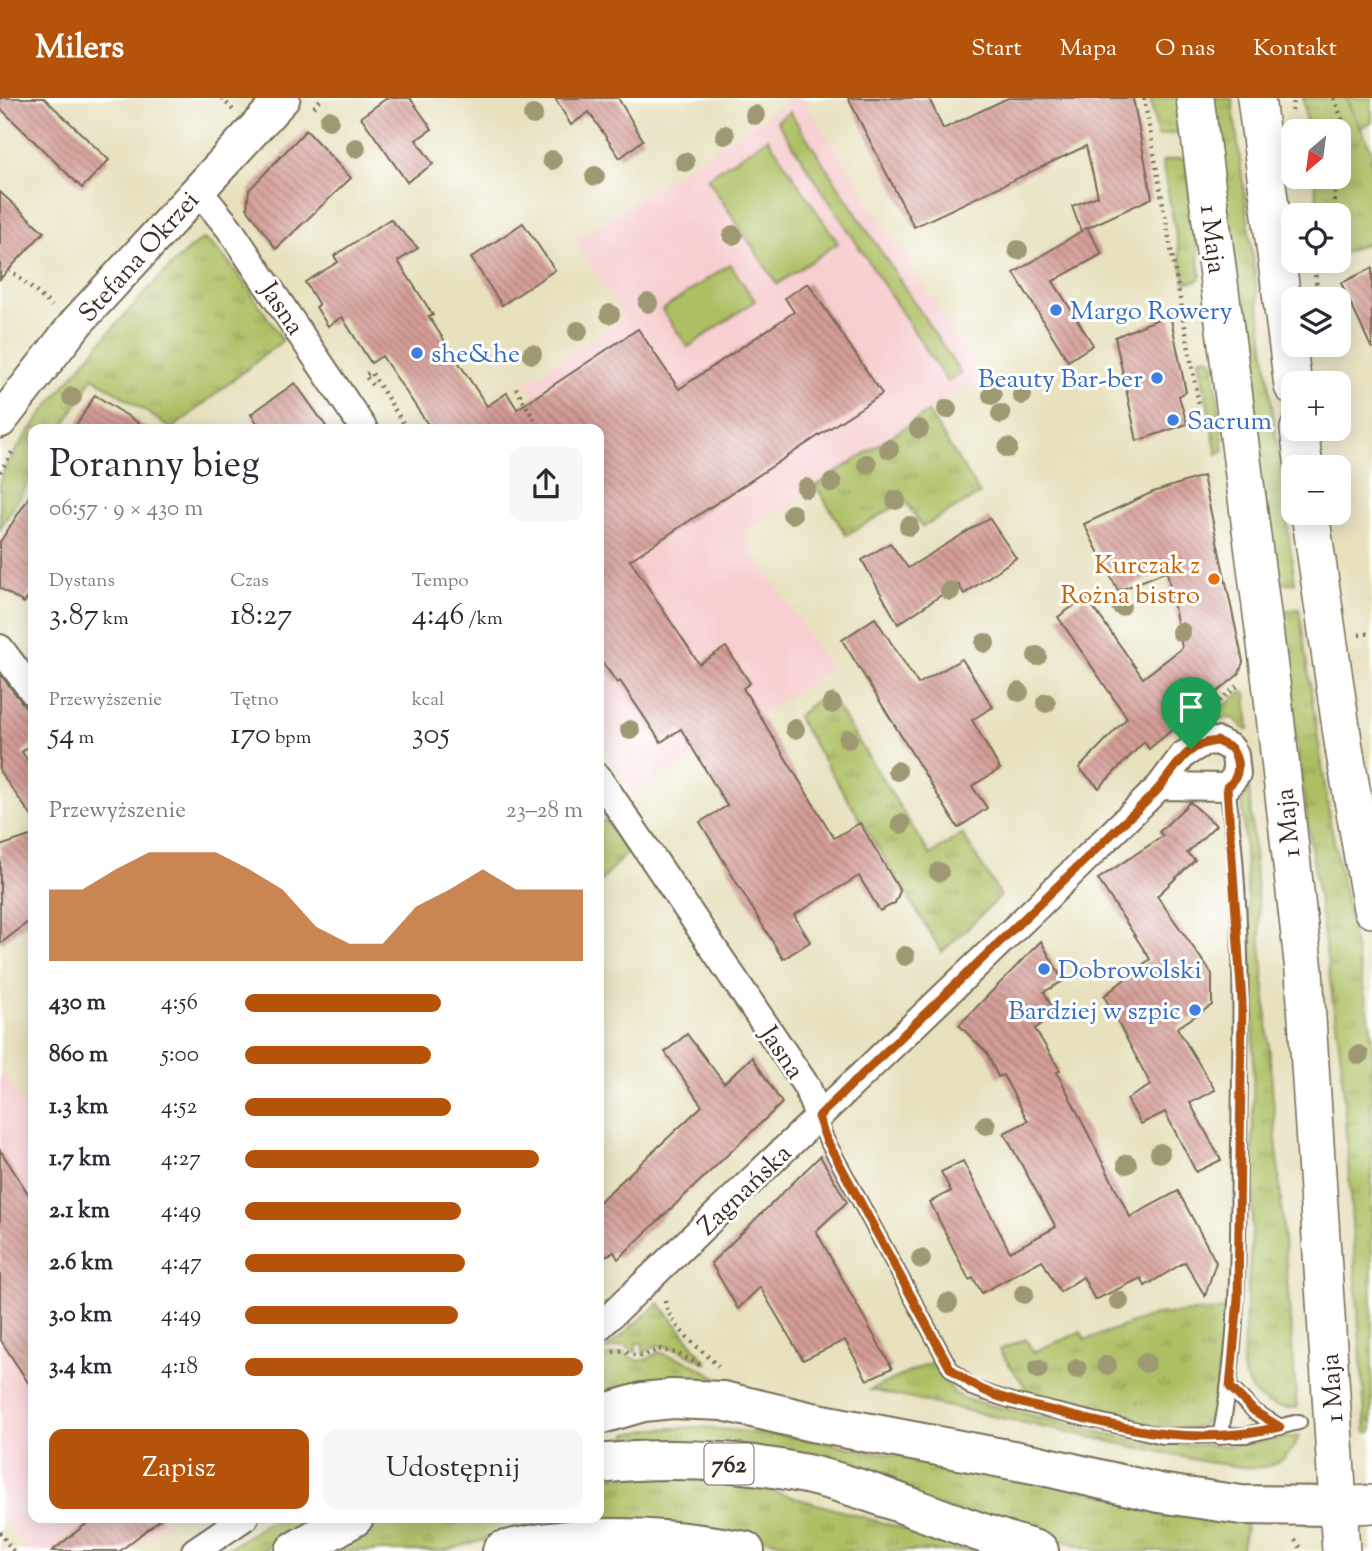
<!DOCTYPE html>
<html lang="pl">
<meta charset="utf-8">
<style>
:root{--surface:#fff;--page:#f7f7f7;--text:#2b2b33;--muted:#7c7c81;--accent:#b45309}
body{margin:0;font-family:"Sorts Mill Goudy",serif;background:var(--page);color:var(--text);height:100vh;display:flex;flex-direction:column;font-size:26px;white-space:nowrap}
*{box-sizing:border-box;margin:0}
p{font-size:23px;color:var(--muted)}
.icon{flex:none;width:38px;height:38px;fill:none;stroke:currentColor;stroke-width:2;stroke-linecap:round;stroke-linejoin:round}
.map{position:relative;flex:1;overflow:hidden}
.side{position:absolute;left:28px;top:326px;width:576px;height:1099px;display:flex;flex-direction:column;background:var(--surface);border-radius:14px;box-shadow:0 4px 18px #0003}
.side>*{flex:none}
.needle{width:46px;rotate:209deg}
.buttons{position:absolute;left:1281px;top:21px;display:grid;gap:14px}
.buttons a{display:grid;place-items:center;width:70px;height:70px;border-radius:14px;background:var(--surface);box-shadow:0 4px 18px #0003;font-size:35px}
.pin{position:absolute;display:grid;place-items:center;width:60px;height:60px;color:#fff;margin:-72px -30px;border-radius:50% 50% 50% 0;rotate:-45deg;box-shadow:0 0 7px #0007}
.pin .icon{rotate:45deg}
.round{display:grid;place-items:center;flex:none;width:74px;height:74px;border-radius:14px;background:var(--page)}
.head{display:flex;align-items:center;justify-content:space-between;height:119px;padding:0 21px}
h1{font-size:38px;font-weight:600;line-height:52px}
.stats{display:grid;grid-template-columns:repeat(3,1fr);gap:10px;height:119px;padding:7px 21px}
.stats div{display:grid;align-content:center}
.stats b{font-size:30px;font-weight:600}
.stats small{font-size:19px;font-weight:400}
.stats p{font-size:19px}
.chart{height:196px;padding:14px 21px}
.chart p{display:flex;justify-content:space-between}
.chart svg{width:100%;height:126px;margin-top:7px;fill:var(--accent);opacity:.7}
.button{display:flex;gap:14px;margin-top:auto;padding:14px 21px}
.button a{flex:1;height:80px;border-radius:14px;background:var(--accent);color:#fff;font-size:28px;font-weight:600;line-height:80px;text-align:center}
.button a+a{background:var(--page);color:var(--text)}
ul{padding:0 21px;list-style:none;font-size:23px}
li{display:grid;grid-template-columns:112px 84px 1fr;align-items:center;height:52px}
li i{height:18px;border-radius:9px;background:var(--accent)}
header{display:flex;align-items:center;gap:42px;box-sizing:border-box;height:98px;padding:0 35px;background:var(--accent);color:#fff}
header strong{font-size:33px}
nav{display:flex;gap:38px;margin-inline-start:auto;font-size:24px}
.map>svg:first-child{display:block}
.built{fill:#f7cfd0}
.grass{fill:url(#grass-tufts);stroke:#747440;stroke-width:2}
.park{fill:#adbf63;stroke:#747440;stroke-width:2}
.building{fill:url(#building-back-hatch)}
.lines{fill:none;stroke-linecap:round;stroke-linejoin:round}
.service-casing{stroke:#776a56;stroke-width:18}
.minor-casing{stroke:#776a56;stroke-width:30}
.tertiary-casing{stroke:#776a56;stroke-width:37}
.secondary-casing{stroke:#776a56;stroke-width:40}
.primary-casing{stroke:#776a56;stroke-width:42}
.path{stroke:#776a56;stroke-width:4.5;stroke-dasharray:2 5;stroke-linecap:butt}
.service{stroke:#fff;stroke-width:14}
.minor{stroke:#fff;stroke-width:26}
.tertiary{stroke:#fff;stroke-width:33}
.secondary{stroke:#fff;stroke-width:37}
.primary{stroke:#fff;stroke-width:38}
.tree{fill:#9e9973}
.route-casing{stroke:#fff;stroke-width:14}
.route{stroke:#b45309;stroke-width:9}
.shop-dot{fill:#3f7fe0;stroke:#fff;stroke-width:2.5}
.food-dot{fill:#e8710a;stroke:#fff;stroke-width:2.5}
.labels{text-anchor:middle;stroke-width:6;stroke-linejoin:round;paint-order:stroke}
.shield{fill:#fff;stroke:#766a62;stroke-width:2}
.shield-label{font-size:24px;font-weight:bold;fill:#3b2a1e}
.street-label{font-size:26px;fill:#3b2a1e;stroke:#fff}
.shop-label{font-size:26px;fill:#366cbe;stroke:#fff;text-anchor:start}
.food-label{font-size:26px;fill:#c56008;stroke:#fff;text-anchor:end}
</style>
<header>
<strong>Milers</strong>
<nav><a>Start</a><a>Mapa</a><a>O nas</a><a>Kontakt</a></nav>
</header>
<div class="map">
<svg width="1372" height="1453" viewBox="0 0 1372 1453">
<defs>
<pattern id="grass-tufts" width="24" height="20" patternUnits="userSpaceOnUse" patternTransform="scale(1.75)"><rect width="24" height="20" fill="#adbf63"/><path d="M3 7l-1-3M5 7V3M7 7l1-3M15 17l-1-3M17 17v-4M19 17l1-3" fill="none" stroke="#8e9b51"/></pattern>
<pattern id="building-back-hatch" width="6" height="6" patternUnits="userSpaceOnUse" patternTransform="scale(1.75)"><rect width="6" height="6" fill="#d49c96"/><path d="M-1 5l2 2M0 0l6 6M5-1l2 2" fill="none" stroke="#ad7f7a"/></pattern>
</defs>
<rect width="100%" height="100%" fill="#fff"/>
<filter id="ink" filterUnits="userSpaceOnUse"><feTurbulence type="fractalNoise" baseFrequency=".0143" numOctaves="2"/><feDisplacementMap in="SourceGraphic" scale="14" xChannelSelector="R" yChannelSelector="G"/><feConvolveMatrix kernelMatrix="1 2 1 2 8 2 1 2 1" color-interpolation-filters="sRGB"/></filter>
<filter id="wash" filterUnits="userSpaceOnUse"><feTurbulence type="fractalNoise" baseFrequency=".00686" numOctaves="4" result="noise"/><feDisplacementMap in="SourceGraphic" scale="28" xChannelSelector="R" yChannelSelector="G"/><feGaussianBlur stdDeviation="1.57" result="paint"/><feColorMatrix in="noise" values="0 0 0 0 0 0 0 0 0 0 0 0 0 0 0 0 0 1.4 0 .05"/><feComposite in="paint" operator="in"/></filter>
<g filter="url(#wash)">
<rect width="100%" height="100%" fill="#e7e1be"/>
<g class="built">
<path d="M792 0H803L982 279 743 437 831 571 633 697 599 644 598 331H556L525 285 624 220 574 143Z"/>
<path d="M0 970 33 1022V1419H172L129 1453H26L0 1413Z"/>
</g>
<g class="grass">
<path d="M1150 0H1178L1182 34 1158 38Z"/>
<path d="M1211 0H1232L1295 485 1274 486Z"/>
<path d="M1303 0H1346L1372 53V143L1339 157V117H1324L1317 104 1314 79H1339V33H1307Z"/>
<path d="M1181 60 1186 63 1201 178 1197 183 1185 184 1162 63Z"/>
<path d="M203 141C229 155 264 216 283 242L172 331 93 279 62 331H33V377L0 431C0 416 0 396 0 382 10 344 168 160 203 141Z"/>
<path d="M1207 259 1213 262 1224 352 1217 356 1199 261Z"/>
<path d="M928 314 980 396 922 429 905 403 846 437 816 388Z"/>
<path d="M1299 511 1330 723 1372 934V1334H1366L1341 960 1278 513Z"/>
<path d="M827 593 930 757 962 736 1001 798 942 854 797 619Z"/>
<path d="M1242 594 1246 596 1249 630 1246 632 1234 620 1211 621 1212 617Z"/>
<path d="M1248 676 1297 1310C1266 1311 1249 1299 1242 1269L1252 1133 1254 920 1242 699Z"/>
<path d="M606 721 626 755 599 786V726Z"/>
<path d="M659 1205 708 1266 678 1251 656 1247 643 1256V1245H636V1255L624 1247 604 1253Z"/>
<path d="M1225 1211 1213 1314C1208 1322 1203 1329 1193 1330 1155 1335 1069 1307 1031 1297L999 1252 1026 1241 1033 1254 1081 1234 1085 1242 1155 1217Z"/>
<path d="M658 1254 687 1263 733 1288 599 1307 598 1260 624 1255C637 1265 645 1265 658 1254Z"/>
<path d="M934 1263 954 1295 965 1301 1145 1345 1227 1348 1299 1338C1280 1383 1246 1368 1206 1364L870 1292Z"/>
<path d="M701 1329 786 1338 968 1370 1247 1425 1241 1453H1098L979 1418 661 1344 625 1342 627 1336 655 1331Z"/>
<path d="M599 1377 699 1382 771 1393 981 1453H816L742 1435 517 1433 443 1453H323L395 1419H598Z"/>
<path d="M276 1419H320L263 1453H225Z"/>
</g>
<g class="park">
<path d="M1346 0H1372V24L1360 30Z"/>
<path d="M790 14 961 276 947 284 777 23Z"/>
<path d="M768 40 838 145 777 186 707 80Z"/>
<path d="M730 166 755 203 688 249 662 212Z"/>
</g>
<g id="blocks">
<g class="building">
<path d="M0 0H44L109 62 82 90 0 10Z"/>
<path d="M387 0H410L432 31 416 42 433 66 407 84 361 19Z"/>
<path d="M555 0H618L643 42 620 60 589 14 571 27Z"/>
<path d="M848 0H929L943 31 1008 0H1133L1152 100 1087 130 1102 156 1053 183 1093 247 1068 263 1014 175 1086 130 1081 133 1072 108 1098 98 1086 48 914 129Z"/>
<path d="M306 32 351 80 276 151 247 110 249 92Z"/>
<path d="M0 94 44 134 0 181Z"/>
<path d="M390 121 418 150 398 163 433 217 429 219 487 308 507 295 517 311 638 231 679 291 794 214 785 200 808 185 882 296 630 462 699 566 726 549 750 585 743 590 834 740 860 725 900 793 895 805 880 813 859 778 794 817 810 844 783 861 700 724 727 708 681 631 661 644 620 583 617 585 598 558V331H431L382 258 371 265 342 219 328 228 316 209 319 207 305 184 338 164 334 158Z"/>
<path d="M523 125 555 172 502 207 471 160Z"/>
<path d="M1372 170V251L1341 185Z"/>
<path d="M1170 216 1186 294 1179 298 1187 326 1137 343 1115 239Z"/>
<path d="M295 285 328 331H261L251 316Z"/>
<path d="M95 297 148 331H74Z"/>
<path d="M1203 378 1243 564 1239 576 1149 651 1144 644 1099 690 1079 670 1127 620 1058 519 1086 499 1143 580 1182 550 1167 473 1118 493 1084 426 1153 394Z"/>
<path d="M33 393V492L24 505 0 490V444Z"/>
<path d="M989 420 1016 460 964 496 958 486 898 526 862 462 890 445 908 470Z"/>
<path d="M875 520 918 586 962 561 993 609 972 622 1000 671 972 688 987 710 958 730 842 542Z"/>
<path d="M0 576 33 619V645L22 654 33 670V720L0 674Z"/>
<path d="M1190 704 1216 727 1187 755 1195 762 1157 798 1212 876V907L1177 930 1215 992 1190 1005 1221 1062 1196 1074 1165 1014 1141 1026 1127 1001 1151 987 1104 898 1150 861 1098 781 1163 738 1159 734Z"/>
<path d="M33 737V820L0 846V748Z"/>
<path d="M1041 843 1063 883 1044 894 1055 915 1035 931 1060 972 1057 974 1130 1119 1178 1093 1216 1164 1205 1198 1185 1164 1145 1188 1141 1180 1095 1202 1083 1179 1060 1194 1042 1162 982 1195 973 1180 969 1182 930 1104 951 1093 941 1074 963 1063 1010 1154 1056 1129 1004 1035 1028 1023 1003 977 998 979 987 955 959 927Z"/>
<path d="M687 936 724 985 752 959 782 1005 618 1161 614 1154 598 1161V1105L702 1008 665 954Z"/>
<path d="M0 1052 33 1103V1292L0 1241Z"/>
<path d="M820 1058 847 1104 816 1133 892 1270 867 1282 845 1242 803 1262 760 1189 738 1211 711 1165Z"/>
<path d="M95 1419H163L120 1453H52Z"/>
</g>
</g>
</g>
<g filter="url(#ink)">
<use href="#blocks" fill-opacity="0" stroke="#776a56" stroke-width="2"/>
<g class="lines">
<g class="service-casing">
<g id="service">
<path d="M818 1019 826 1041 950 1270 972 1290 1012 1303 1163 1338 1246 1337 1299 1324"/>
<path d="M1230 1289 1254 1313 1280 1329"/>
<path d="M1220 1339C1240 1241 1238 1143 1239 1043 1241 925 1244 806 1227 689"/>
</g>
</g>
<g class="minor-casing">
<g id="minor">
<path d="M198 92 229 130 364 331"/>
<path d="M0 550 33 594"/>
<path d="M598 679 807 989 818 1019"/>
<path d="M598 1230 1037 809 1160 688 1183 657 1204 644 1217 643 1231 650 1235 657 1237 676 1227 689 1160 688"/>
<path d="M195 1453 245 1419"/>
</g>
</g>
<g class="tertiary-casing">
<path id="tertiary" d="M0 323 77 224 283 0"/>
</g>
<g class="secondary-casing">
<g id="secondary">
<path d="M1195 0 1273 600 1304 873 1341 1453"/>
<path d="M1256 0 1293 288"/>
<path d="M1299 331 1304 369"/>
<path d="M1310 415 1344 650 1372 811"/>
<path d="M1337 1408 1372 1406"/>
</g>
</g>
<g class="primary-casing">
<g id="primary">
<path d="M598 1317 643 1304 672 1301 723 1303 812 1324 1039 1367 1159 1395 1241 1407 1337 1408"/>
<path d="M598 1366C683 1357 776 1363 857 1390 918 1410 977 1436 1039 1453"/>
<path d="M295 1453 354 1419"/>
<path d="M502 1453C582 1433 665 1438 745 1453"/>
</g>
</g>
<g class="path">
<path d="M222 0 233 12"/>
<path d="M1144 0 1199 307"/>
<path d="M1334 0 1348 36 1339 72"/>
<path d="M314 9 322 0"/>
<path d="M1292 13 1293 0"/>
<path d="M1293 25 1297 33"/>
<path d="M1332 117 1337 79"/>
<path d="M1313 163 1319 201"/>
<path d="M9 171 52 208"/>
<path d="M372 287 365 277 371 274 407 331"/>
<path d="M516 290 540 331"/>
<path d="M0 374 14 351"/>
<path d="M1359 537 1372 535"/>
<path d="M1203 616 1240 586"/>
<path d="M665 1203C669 1228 701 1251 718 1268"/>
<path d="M613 1254 624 1252C638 1261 644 1259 658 1251L676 1255 701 1267"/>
<path d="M0 1434 13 1453"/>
<path d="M1295 1442 1303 1453"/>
</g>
<use href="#service" class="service"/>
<use href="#minor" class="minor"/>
<use href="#tertiary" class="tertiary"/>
<use href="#secondary" class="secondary"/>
<use href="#primary" class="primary"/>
</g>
<g class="tree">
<circle cx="533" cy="17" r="10"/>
<circle cx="755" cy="17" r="10"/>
<circle cx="329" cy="22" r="10"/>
<circle cx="725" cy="37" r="10"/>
<circle cx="356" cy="50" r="10"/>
<circle cx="552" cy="62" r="10"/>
<circle cx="685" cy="64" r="10"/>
<circle cx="595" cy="78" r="10"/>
<circle cx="733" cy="137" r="10"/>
<circle cx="1018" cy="152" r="10"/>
<circle cx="648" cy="205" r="10"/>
<circle cx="610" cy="216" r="10"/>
<circle cx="578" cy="233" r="10"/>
<circle cx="532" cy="256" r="10"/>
<circle cx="992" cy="297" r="10"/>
<circle cx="1022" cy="297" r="10"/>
<circle cx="72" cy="299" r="10"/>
<circle cx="947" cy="311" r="10"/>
<circle cx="1001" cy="316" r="10"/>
<circle cx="919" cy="331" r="10"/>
<circle cx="1008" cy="350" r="10"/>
<circle cx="889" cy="351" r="10"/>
<circle cx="867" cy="366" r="10"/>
<circle cx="832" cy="385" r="10"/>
<circle cx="806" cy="390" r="10"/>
<circle cx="896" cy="402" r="10"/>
<circle cx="792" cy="416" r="10"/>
<circle cx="909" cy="428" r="10"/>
<circle cx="950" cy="493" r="10"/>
<circle cx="1121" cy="508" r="10"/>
<circle cx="1181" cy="534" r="10"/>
<circle cx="985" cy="545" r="10"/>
<circle cx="1037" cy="558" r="10"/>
<circle cx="1019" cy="594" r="10"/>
<circle cx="1046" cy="605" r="10"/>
<circle cx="832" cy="606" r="10"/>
<circle cx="795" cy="631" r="10"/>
<circle cx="630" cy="632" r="10"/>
<circle cx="848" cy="641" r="10"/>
<circle cx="897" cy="673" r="10"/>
<circle cx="901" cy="726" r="10"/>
<circle cx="939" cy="774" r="10"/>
<circle cx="905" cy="858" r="10"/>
<circle cx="1359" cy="957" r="10"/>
<circle cx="986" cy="1027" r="10"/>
<circle cx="1160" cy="1055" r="10"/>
<circle cx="1127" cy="1066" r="10"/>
<circle cx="921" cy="1161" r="10"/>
<circle cx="1024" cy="1196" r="10"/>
<circle cx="1119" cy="1203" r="10"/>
<circle cx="948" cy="1205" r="10"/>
<circle cx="1146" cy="1265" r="10"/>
<circle cx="1107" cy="1267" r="10"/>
<circle cx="1038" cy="1271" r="10"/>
<circle cx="1077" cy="1271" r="10"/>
</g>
</g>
<g class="lines" filter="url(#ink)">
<g class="route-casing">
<path id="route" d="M1217 643 1231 650C1240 663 1241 679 1227 689L1242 904 1238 1201 1230 1289 1254 1313 1280 1329C1199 1348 1136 1334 1058 1314 1015 1303 984 1300 950 1270L826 1041 818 1019 1119 729C1132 716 1147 704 1159 690 1178 668 1185 646 1217 643Z"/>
</g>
<use href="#route" class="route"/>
</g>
<g class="shop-dot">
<circle cx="1056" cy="212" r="7"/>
<circle cx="417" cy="255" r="7"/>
<circle cx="1157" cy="280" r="7"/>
<circle cx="1173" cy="322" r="7"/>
<circle cx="1044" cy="871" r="7"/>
<circle cx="1195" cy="912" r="7"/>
</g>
<circle class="food-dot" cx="1214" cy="481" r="7"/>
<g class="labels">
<rect class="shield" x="704.5" y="1345.5" width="49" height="41" rx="5"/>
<g class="shield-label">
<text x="729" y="1374">762</text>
</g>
<g class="street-label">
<text transform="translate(1214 141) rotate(83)" y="9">1 Maja</text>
<text transform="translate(138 158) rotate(-48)" y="9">Stefana Okrzei</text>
<text transform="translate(283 210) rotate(56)" y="9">Jasna</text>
<text transform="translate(1287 725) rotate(-96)" y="9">1 Maja</text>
<text transform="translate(783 954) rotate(56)" y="9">Jasna</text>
<text transform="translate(744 1091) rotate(-44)" y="9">Zagnańska</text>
<text transform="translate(1331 1290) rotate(-94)" y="9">1 Maja</text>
</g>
<g class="shop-label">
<text x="1070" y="221">Margo Rowery</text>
<text x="431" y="264">she&amp;he</text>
<text x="1143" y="289" text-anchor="end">Beauty Bar-ber</text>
<text x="1187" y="331">Sacrum</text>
<text x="1058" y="880">Dobrowolski</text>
<text x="1181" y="921" text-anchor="end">Bardziej w szpic</text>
</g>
<g class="food-label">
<text x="1200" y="475">Kurczak z<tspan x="1200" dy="30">Rożna bistro</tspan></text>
</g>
</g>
</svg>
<div class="buttons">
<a><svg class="needle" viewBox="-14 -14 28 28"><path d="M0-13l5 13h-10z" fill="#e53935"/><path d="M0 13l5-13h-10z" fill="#7c7c81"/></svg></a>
<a><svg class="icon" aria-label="locate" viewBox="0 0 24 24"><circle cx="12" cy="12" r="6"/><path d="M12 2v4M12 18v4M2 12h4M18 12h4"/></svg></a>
<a><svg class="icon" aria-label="layers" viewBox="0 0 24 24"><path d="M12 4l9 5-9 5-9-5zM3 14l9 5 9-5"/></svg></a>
<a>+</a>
<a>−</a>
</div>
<div class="pin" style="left:1191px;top:651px;background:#1e9e55"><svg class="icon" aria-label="arrive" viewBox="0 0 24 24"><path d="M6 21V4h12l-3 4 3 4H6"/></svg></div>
<section class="side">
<div class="head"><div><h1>Poranny bieg</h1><p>06:57 · 9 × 430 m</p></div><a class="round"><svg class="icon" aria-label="share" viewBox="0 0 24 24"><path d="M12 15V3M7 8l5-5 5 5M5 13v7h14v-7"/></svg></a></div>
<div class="stats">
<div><p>Dystans</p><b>3.87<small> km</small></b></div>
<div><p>Czas</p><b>18:27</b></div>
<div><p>Tempo</p><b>4:46<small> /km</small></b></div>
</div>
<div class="stats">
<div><p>Przewyższenie</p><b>54<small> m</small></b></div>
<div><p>Tętno</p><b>170<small> bpm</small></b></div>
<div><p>kcal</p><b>305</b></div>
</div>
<div class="chart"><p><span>Przewyższenie</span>23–28 m</p>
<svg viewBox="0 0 160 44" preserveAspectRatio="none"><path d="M0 44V19L10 19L20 12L30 6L40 6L50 6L60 12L70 19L80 32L90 38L100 38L110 25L120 19L130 12L140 19L150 19L160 19V44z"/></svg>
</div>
<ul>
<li><b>430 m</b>4:56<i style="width:58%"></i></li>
<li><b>860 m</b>5:00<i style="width:55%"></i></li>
<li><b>1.3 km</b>4:52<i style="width:61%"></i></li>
<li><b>1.7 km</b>4:27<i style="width:87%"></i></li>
<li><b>2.1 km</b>4:49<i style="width:64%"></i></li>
<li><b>2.6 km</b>4:47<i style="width:65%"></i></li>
<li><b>3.0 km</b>4:49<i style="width:63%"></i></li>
<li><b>3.4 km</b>4:18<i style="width:100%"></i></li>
</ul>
<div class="button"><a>Zapisz</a><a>Udostępnij</a></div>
</section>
</div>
